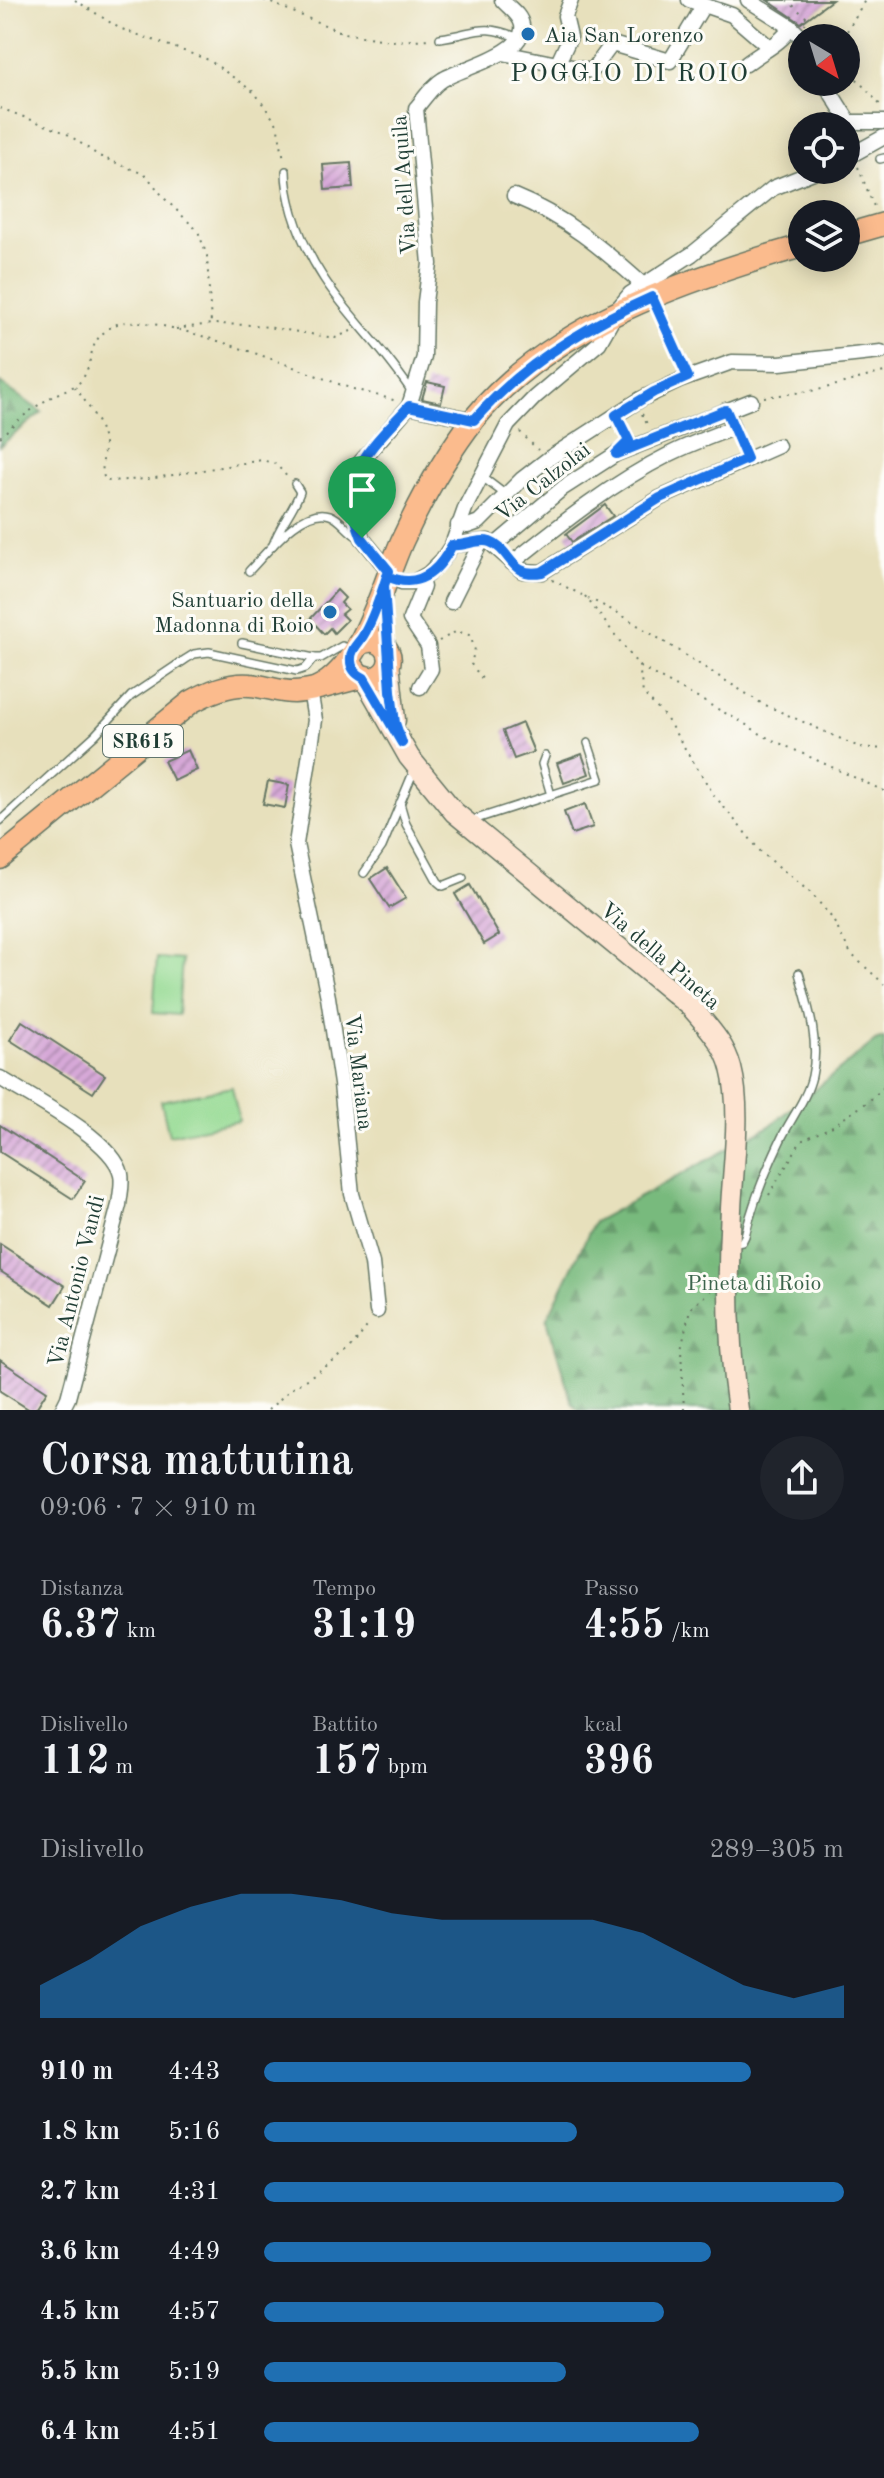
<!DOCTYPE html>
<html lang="it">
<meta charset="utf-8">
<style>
:root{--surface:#171b24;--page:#20242c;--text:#f1f3f6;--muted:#9ea1a6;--accent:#1f6fb2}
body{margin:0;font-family:"Old Standard TT",serif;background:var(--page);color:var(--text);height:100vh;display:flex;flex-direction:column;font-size:30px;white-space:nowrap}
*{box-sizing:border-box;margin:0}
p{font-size:26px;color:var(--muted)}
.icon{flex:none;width:44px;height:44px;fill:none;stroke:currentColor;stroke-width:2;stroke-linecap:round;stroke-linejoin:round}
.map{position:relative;height:1410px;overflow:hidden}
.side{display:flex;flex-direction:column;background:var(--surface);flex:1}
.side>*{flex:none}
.needle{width:52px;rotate:142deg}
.buttons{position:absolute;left:788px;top:24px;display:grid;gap:16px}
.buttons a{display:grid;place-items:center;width:72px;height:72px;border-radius:50%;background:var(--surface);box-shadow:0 4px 20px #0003;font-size:40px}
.pin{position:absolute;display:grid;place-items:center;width:68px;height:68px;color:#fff;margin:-82px -34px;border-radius:50% 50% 50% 0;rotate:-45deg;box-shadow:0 0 8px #0007}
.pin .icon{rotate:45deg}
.round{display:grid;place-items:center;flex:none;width:84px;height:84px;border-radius:42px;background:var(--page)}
.summary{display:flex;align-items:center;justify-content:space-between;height:136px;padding:0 40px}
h1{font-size:44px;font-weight:600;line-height:60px}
.metrics{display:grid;grid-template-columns:repeat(3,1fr);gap:12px;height:136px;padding:8px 40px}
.metrics div{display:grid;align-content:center}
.metrics b{font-size:40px;font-weight:600}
.metrics small{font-size:22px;font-weight:400}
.metrics p{font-size:22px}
.chart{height:224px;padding:16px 40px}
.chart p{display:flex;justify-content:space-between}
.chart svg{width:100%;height:144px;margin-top:8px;fill:var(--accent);opacity:.7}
ul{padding:0 40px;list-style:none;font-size:26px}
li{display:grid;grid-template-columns:128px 96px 1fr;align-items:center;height:60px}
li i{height:20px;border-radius:10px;background:var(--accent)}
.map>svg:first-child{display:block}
.forest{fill:url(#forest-firs);stroke:#4c7c58;stroke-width:2}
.pitch{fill:#95da93;stroke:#5a8c64;stroke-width:2}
.building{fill:url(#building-hatch)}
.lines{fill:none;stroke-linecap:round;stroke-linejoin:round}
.lane-casing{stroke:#657664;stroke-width:10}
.street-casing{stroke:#657664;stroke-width:17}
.secondary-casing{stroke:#657664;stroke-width:23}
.primary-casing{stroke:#657664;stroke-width:25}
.path{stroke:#657664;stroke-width:2;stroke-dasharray:2 6;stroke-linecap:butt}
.lane{stroke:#fff;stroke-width:7}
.street{stroke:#fff;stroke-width:14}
.secondary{stroke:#fde4d1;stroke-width:20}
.primary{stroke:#fbbb8d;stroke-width:22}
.route-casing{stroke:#fff;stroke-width:16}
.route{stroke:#1a73e8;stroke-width:10}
.poi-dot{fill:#1f6fb2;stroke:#fdfcf7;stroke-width:3}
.labels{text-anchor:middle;stroke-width:6;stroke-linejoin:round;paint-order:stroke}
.shield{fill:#fdfcf7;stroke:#62766e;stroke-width:2}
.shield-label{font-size:20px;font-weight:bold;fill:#1f3d34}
.poi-label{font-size:22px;fill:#1f3d34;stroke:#fdfcf7;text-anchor:start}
.street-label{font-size:22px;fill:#1f3d34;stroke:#fdfcf7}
.park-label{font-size:22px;fill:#3c644c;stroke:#fdfcf7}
.quarter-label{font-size:26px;letter-spacing:2px;fill:#1f3d34;stroke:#fdfcf7}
</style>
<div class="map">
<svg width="884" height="1410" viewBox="0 0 884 1410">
<defs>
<pattern id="forest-firs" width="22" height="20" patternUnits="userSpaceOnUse" patternTransform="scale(2)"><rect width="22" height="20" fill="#78ba7d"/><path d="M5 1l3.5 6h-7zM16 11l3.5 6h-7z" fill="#629867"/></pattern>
<pattern id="building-hatch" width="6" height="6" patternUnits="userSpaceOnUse" patternTransform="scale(2)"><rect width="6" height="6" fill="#d7a9d8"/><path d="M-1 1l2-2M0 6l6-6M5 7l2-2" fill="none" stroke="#ae8bb0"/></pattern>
</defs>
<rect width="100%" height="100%" fill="#fdfcf7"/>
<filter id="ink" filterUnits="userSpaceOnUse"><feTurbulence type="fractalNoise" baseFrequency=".0125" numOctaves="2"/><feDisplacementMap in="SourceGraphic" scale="16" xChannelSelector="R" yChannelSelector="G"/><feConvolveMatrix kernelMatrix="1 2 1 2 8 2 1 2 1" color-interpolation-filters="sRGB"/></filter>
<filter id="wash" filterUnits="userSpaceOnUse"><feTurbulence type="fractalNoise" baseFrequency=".006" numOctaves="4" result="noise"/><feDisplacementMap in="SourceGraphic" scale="32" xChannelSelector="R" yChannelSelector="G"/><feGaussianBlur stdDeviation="1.8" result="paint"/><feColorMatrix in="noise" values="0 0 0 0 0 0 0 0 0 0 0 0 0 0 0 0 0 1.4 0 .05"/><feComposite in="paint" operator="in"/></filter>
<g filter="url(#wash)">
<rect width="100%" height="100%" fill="#e7e0bc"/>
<g class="forest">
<path d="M0 383 42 412 0 446Z"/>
<path d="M884 1038V1410H579L572 1403 547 1319 594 1222 770 1126 875 1041Z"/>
</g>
<g class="pitch">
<path d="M157 958 182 960 178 1015 153 1013Z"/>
<path d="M232 1087 239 1121 169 1135 161 1101Z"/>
</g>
<g id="blocks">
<g class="building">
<path d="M767 0H832L801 23Z"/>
<path d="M351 163 353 188 325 190 323 165Z"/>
<path d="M427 382 445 386 441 403 422 399Z"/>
<path d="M605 505 613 516 572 542 566 534Z"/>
<path d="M337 590 345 598 341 603 347 609 341 614 347 620 334 633 330 628 324 634 310 619Z"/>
<path d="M522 723 534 752 514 759 503 731Z"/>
<path d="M188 750 197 770 174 781 164 761Z"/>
<path d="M582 754 589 774 564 783 557 763Z"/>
<path d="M268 781 289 785 285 808 263 804Z"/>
<path d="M585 804 593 827 572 834 564 812Z"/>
<path d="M387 868 406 898 389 908 370 879Z"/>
<path d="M470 885 499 935 484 944 455 894Z"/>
<path d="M22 1021 105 1075 93 1093 10 1040Z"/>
<path d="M0 1125 85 1181 73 1199 0 1152Z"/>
<path d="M0 1244 65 1286 53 1305 0 1271Z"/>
<path d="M0 1360 47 1391 35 1410H30L0 1391Z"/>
</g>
</g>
</g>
<g filter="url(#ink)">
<use href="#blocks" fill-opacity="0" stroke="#657664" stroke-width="2"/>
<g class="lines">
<g class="lane-casing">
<g id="lane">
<path d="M440 38C478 33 480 22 519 38"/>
<path d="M880 159 884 158"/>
<path d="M286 171C286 185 289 199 293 213 317 293 370 327 412 392"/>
<path d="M616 415 629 441 622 446"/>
<path d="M481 476 506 495"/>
<path d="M273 545C279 526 293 511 300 492L295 484"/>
<path d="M249 571C266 554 302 505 330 515 342 519 348 533 360 538"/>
<path d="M242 643 314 658H321L342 646 352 649"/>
<path d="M545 756 542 764 551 795"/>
<path d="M400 803 406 824 438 882 443 886 463 878"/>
<path d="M0 821 95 735 131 696 186 659 194 654 209 652 297 671 306 668 314 658"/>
<path d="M470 821 600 779 588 743"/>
<path d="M364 873 382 847 415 768"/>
<path d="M731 1244 742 1242 745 1236C753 1202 767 1168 782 1137 792 1117 807 1098 812 1076 820 1042 808 1005 799 973"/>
</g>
</g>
<g class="street-casing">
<g id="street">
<path d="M689 0 732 15 768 46"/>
<path d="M748 0 791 27 802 38"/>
<path d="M503 53 592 71 612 44 670 61 703 6"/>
<path d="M746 64C761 52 782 43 791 27"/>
<path d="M557 65 570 37 565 16 571 0"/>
<path d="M824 82 849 122H884"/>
<path d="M846 158 884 137"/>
<path d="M514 196C564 216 603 249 642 284"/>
<path d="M409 406 474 420"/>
<path d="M458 525 468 526 479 522 522 479 548 459 641 399 679 381 732 362 780 363 881 352"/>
<path d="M452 545 488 541 522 571 542 572 660 498 778 446"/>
<path d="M495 545 563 488 616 454 751 401"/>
<path d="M512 563C562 523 612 483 670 454 690 444 712 436 733 428L726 410"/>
<path d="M389 571 362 538 355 511 354 487 358 465 409 406 424 357 425 302 430 264 416 108C424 99 432 86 442 80 460 68 527 54 522 25 520 14 509 8 502 0"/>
<path d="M387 576 402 582H414L428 574 442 560 452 545 466 506 508 425 535 397 599 343 620 306 630 294 692 254 773 188 818 170"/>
<path d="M451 602 481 542"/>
<path d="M420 687 431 669 428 646 410 619 423 587 420 579"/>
<path d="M310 690 315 720 296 844 328 997 341 1084 352 1194 372 1263 377 1311"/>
<path d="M0 1078C30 1097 113 1139 121 1174 123 1184 120 1195 119 1205L68 1398 62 1410"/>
</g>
</g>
<g class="secondary-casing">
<g id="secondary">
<path d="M389 663 395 720"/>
<path d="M364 678 409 757 454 812 692 1008C708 1027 725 1044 731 1068 742 1110 733 1165 731 1209 727 1276 728 1344 738 1410"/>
</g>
</g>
<g class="primary-casing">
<g id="primary">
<path d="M846 235 884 224"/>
<path d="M352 666 359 675 373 679C405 668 386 628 358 645"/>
<path d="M317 688C365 665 382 584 403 539 422 498 446 455 474 419 550 325 690 278 802 246"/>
<path d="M0 858 191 702C209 692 229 683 250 685 265 686 278 692 294 692 316 691 339 682 361 677"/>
</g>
</g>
<g class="path">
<path d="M75 0 119 28 209 60 255 93 277 124 284 159"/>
<path d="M264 0 344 33 392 41 431 39"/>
<path d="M787 0 807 18 805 24"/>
<path d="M843 38 865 0"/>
<path d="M846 67 883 108"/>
<path d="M0 108 66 133 99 156 146 175 165 199 198 231 207 256 211 324"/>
<path d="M858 167 875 209"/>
<path d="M659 313 683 365"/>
<path d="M176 329 211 324 255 325 335 338 351 331"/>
<path d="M75 387C87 404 102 423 104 443 105 456 99 470 106 481L149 479 262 460 276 464 289 479"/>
<path d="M764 397 818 390 884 372"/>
<path d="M642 414 648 426"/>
<path d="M520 432 538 450"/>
<path d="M0 437C20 418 38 403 63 391 70 388 79 385 83 378 96 356 85 340 117 324 148 309 306 372 344 386 361 392 379 395 396 401"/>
<path d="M552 580 582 595"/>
<path d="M585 596 639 666 643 693 666 718 714 795 761 852 812 894 832 918 851 954 884 984"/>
<path d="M588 598 620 614 761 703 859 747 884 749"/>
<path d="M439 641 457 631 469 635 475 648 471 664 483 680"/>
<path d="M640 667 740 721 764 736 884 791"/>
<path d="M769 1195 801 1141 831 1127 869 1101 884 1087"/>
<path d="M268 1410 291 1389 348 1352 369 1324"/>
<path d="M684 1410 681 1349 690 1309 711 1290"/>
</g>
<use href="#lane" class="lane"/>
<use href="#street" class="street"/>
<use href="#secondary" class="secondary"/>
<use href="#primary" class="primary"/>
</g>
</g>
<g class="lines" filter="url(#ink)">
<g class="route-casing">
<path id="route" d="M362 538 389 571C381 593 375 616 363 636 359 643 351 649 351 658 350 668 356 674 364 678L402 743 395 723 391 691 384 585 387 576C417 590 438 573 452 545 464 547 478 538 490 542 512 550 509 578 542 572L660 498 747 459 726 410 616 454 629 441 616 415 654 392 688 377 652 297C586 326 521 366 474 420L409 406C369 450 336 474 362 538"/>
</g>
<use href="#route" class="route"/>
</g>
<g class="poi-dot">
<circle cx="528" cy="34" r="8"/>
<circle cx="330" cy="612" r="8"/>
</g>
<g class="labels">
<rect class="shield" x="103" y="725" width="80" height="32" rx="6"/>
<g class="shield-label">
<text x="143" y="748">SR615</text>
</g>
<g class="poi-label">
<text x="544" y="42">Aia San Lorenzo</text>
<text x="314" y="607" text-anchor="end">Santuario della<tspan x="314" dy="25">Madonna di Roio</tspan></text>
</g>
<g class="street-label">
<text transform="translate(403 185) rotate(-94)" y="8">Via dell'Aquila</text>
<text transform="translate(542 481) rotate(-38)" y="8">Via Calzolai</text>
<text transform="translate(661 955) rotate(41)" y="8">Via della Pineta</text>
<text transform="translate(360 1072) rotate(83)" y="8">Via Mariana</text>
<text transform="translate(75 1281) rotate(-76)" y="8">Via Antonio Vandi</text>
</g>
<g class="park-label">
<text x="754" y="1290">Pineta di Roio</text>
</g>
<g class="quarter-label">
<text x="630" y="81">POGGIO DI ROIO</text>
</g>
</g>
</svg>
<div class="buttons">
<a><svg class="needle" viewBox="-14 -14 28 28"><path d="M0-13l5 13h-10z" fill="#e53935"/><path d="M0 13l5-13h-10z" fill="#9ea1a6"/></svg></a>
<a><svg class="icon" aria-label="locate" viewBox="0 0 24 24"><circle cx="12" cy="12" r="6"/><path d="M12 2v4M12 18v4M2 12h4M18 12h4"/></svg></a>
<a><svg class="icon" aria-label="layers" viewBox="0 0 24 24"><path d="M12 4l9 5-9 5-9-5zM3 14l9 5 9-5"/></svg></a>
</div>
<div class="pin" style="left:362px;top:538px;background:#1e9e55"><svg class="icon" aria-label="arrive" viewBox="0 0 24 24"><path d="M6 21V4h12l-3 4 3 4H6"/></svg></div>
</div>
<section class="side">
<div class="summary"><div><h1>Corsa mattutina</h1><p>09:06 · 7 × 910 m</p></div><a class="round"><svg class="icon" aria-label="share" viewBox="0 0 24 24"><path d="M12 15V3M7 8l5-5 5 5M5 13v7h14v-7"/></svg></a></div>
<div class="metrics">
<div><p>Distanza</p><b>6.37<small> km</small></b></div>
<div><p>Tempo</p><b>31:19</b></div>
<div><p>Passo</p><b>4:55<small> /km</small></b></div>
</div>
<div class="metrics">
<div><p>Dislivello</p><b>112<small> m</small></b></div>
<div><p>Battito</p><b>157<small> bpm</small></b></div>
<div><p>kcal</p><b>396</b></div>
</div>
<div class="chart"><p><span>Dislivello</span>289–305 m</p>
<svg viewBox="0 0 160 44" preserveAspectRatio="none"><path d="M0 44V34L10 26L20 16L30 10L40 6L50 6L60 8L70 12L80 14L90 14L100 14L110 14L120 18L130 26L140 34L150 38L160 34V44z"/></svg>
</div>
<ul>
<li><b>910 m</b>4:43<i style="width:84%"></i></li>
<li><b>1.8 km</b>5:16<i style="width:54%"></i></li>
<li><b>2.7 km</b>4:31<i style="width:100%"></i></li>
<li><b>3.6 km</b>4:49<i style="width:77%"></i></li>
<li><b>4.5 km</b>4:57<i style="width:69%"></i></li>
<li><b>5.5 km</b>5:19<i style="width:52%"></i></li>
<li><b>6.4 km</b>4:51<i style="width:75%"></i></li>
</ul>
</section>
